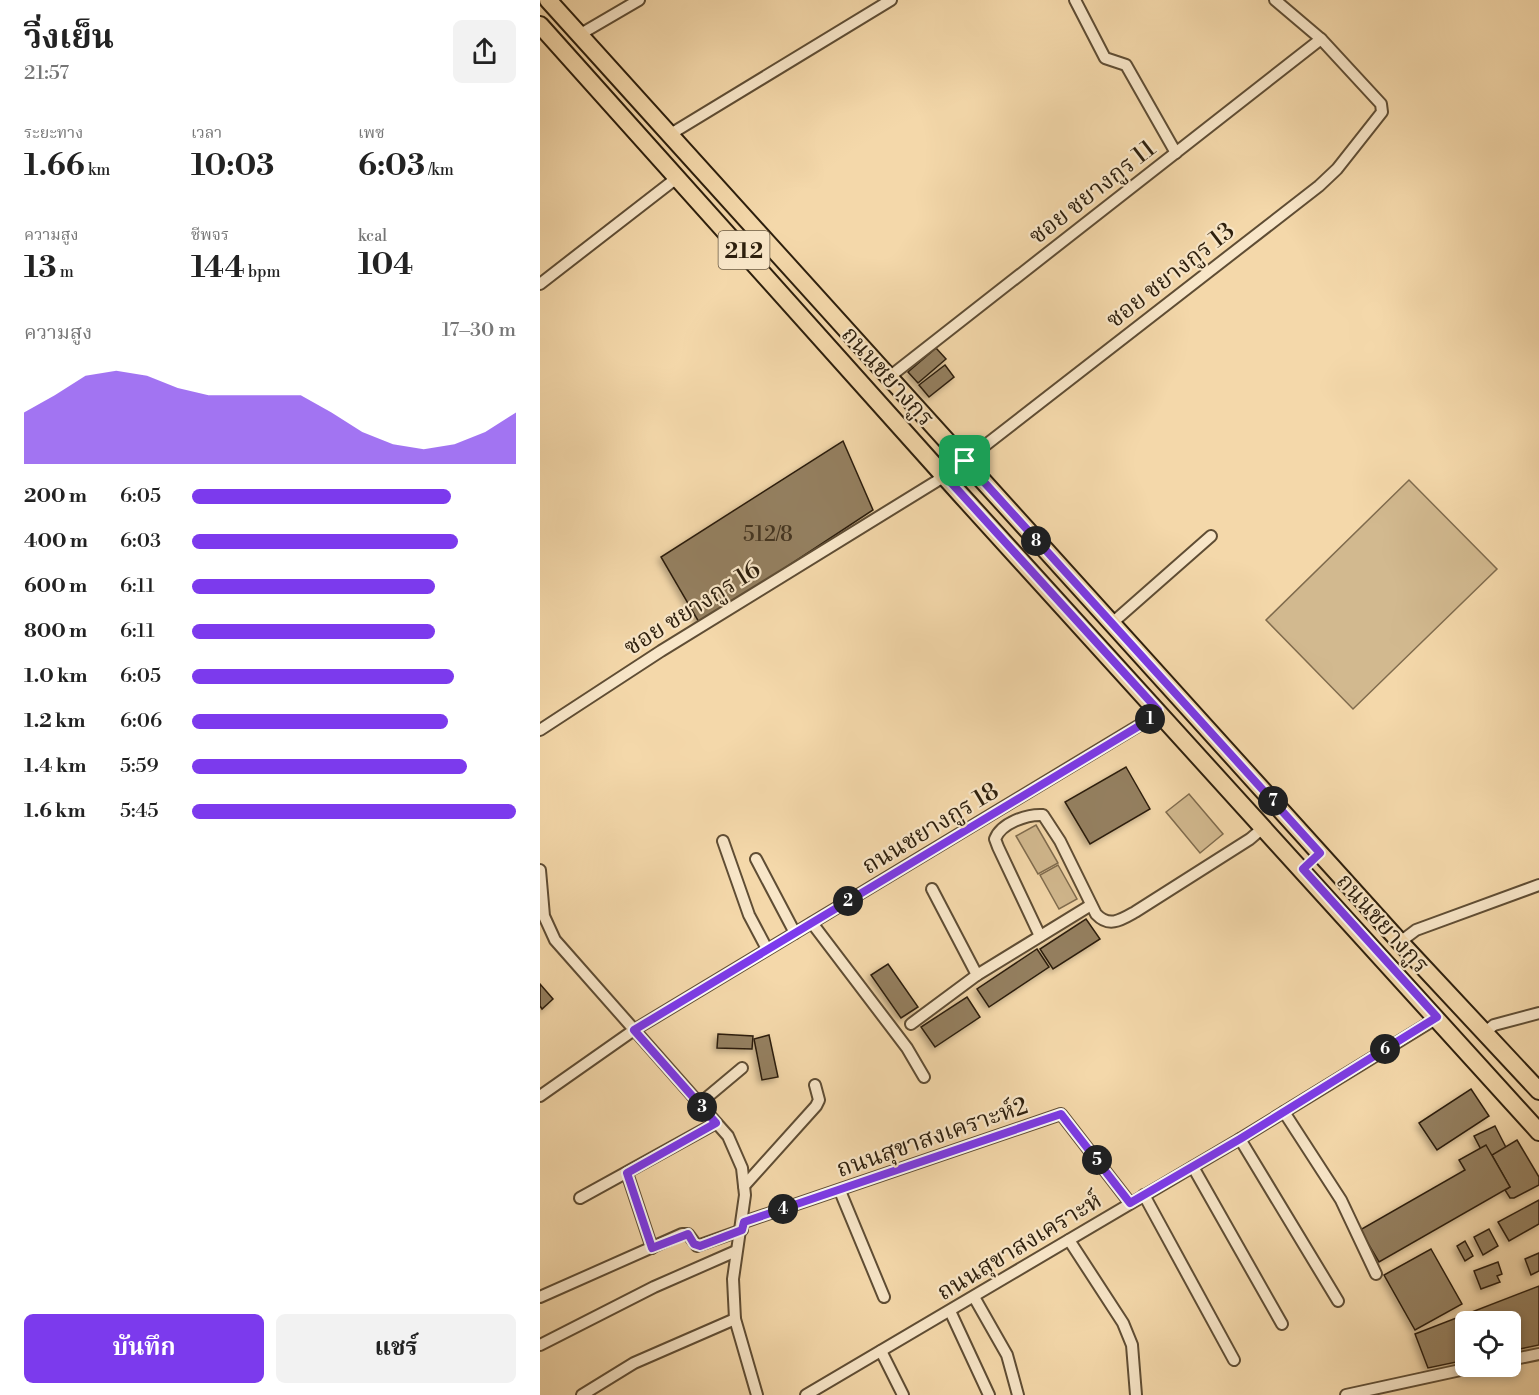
<!DOCTYPE html>
<html lang="th">
<meta charset="utf-8">
<style>
:root{--surface:#fff;--page:#f2f2f2;--text:#222;--muted:#767676;--accent:#7c3aed}
body{margin:0;font-family:"Libre Bodoni","Noto Serif Thai",serif;background:var(--page);color:var(--text);height:100vh;display:flex;flex-direction:column;font-size:22px;white-space:nowrap}
*{box-sizing:border-box;margin:0}
p{font-size:20px;color:var(--muted)}
.icon{flex:none;width:33px;height:33px;fill:none;stroke:currentColor;stroke-width:2;stroke-linecap:round;stroke-linejoin:round}
.map{position:relative;flex:1;overflow:hidden}
.side{display:flex;flex-direction:column;background:var(--surface);width:540px}
.side>*{flex:none}
.tools{position:absolute;left:915px;top:1311px;display:grid;gap:12px}
.tools a{display:grid;place-items:center;width:66px;height:66px;border-radius:9px;background:var(--surface);box-shadow:0 3px 9px #0003;font-size:30px}
.pin{position:absolute;display:grid;place-items:center;width:51px;height:51px;color:#fff;margin:-26px;border-radius:12px;box-shadow:0 3px 9px #0006}
.km{position:absolute;width:30px;height:30px;margin:-15px;border-radius:50%;background:#222;color:#fff;font-size:16px;line-height:30px;text-align:center}
.round{display:grid;place-items:center;flex:none;width:63px;height:63px;border-radius:9px;background:var(--page)}
.headline{display:flex;align-items:center;justify-content:space-between;height:102px;padding:0 24px}
h1{font-size:33px;font-weight:700;line-height:45px}
.metrics{display:grid;grid-template-columns:repeat(3,1fr);gap:9px;height:102px;padding:6px 24px}
.metrics div{display:grid;align-content:center}
.metrics b{font-size:30px;font-weight:700}
.metrics small{font-size:16px;font-weight:400}
.metrics p{font-size:16px}
.chart{height:168px;padding:12px 24px}
.chart p{display:flex;justify-content:space-between}
.chart svg{width:100%;height:108px;margin-top:6px;fill:var(--accent);opacity:.7}
.cta{display:flex;gap:12px;margin-top:auto;padding:12px 24px}
.cta a{flex:1;height:69px;border-radius:9px;background:var(--accent);color:#fff;font-size:24px;font-weight:700;line-height:69px;text-align:center}
.cta a+a{background:var(--page);color:var(--text)}
ul{padding:0 24px;list-style:none;font-size:20px}
li{display:grid;grid-template-columns:96px 72px 1fr;align-items:center;height:45px}
li i{height:15px;border-radius:8px;background:var(--accent)}
main{display:flex;flex:1;min-height:0}
.map>svg:first-child{display:block}
.green{fill:#d2b98f;stroke:#806c4e;stroke-width:1.5}
.building{fill:#947f5f;stroke:#2d1f0d;stroke-width:1.5;filter:url(#shadow)}
.lines{fill:none;stroke-linecap:round;stroke-linejoin:round}
.minor-casing{stroke:#5f4d34;stroke-width:14}
.primary-casing{stroke:#2d1f0d;stroke-width:20}
.minor{stroke:#f8e6c8;stroke-width:10}
.primary{stroke:#f4d8aa;stroke-width:16}
.route-casing{stroke:#fff;stroke-width:12}
.route{stroke:#7c3aed;stroke-width:8}
.labels{text-anchor:middle;stroke-width:4.5;stroke-linejoin:round;paint-order:stroke}
.number-label{font-size:21px;fill:#473722}
.shield{fill:#f8e6c8;stroke:#6a5b45;stroke-width:1.5}
.shield-label{font-size:22px;font-weight:bold;fill:#2d1f0d}
.street-label{font-size:24px;fill:#2d1f0d;stroke:#f8e6c8}
</style>
<main>
<section class="side">
<div class="headline"><div><h1>วิ่งเย็น</h1><p>21:57</p></div><a class="round"><svg class="icon" aria-label="share" viewBox="0 0 24 24"><path d="M12 15V3M7 8l5-5 5 5M5 13v7h14v-7"/></svg></a></div>
<div class="metrics">
<div><p>ระยะทาง</p><b>1.66<small> km</small></b></div>
<div><p>เวลา</p><b>10:03</b></div>
<div><p>เพซ</p><b>6:03<small> /km</small></b></div>
</div>
<div class="metrics">
<div><p>ความสูง</p><b>13<small> m</small></b></div>
<div><p>ชีพจร</p><b>144<small> bpm</small></b></div>
<div><p>kcal</p><b>104</b></div>
</div>
<div class="chart"><p><span>ความสูง</span>17–30 m</p>
<svg viewBox="0 0 160 44" preserveAspectRatio="none"><path d="M0 44V23L10 16L20 8L30 6L40 8L50 13L60 16L70 16L80 16L90 16L100 23L110 31L120 36L130 38L140 36L150 31L160 23V44z"/></svg>
</div>
<ul>
<li><b>200 m</b>6:05<i style="width:80%"></i></li>
<li><b>400 m</b>6:03<i style="width:82%"></i></li>
<li><b>600 m</b>6:11<i style="width:75%"></i></li>
<li><b>800 m</b>6:11<i style="width:75%"></i></li>
<li><b>1.0 km</b>6:05<i style="width:81%"></i></li>
<li><b>1.2 km</b>6:06<i style="width:79%"></i></li>
<li><b>1.4 km</b>5:59<i style="width:85%"></i></li>
<li><b>1.6 km</b>5:45<i style="width:100%"></i></li>
</ul>
<div class="cta"><a>บันทึก</a><a>แชร์</a></div>
</section>
<div class="map">
<svg width="999" height="1395" viewBox="0 0 999 1395">
<defs>
<filter id="shadow"><feDropShadow dx="-3" dy="3" stdDeviation="3" flood-color="#0004"/></filter>
</defs>
<rect width="100%" height="100%" fill="#f4d8aa"/>
<filter id="stains"><feTurbulence type="fractalNoise" baseFrequency=".00333" numOctaves="4"/><feColorMatrix values="0 0 0 0 .2 0 0 0 0 .09 0 0 0 0 .02 0 0 0 .5 -.17"/></filter>
<radialGradient id="worn" r=".72"><stop offset=".6" stop-color="#630" stop-opacity="0"/><stop offset="1" stop-color="#630" stop-opacity=".3"/></radialGradient>
<g class="green">
<path d="M869 480 957 569 813 709 726 620Z"/>
<path d="M649 794 683 834 660 853 626 812Z"/>
<path d="M496 825 518 863 498 874 476 836Z"/>
<path d="M518 865 537 899 519 909 500 875Z"/>
</g>
<g class="building">
<path d="M396 348 406 359 378 383 368 372Z"/>
<path d="M405 365 414 377 389 397 379 385Z"/>
<path d="M303 441 333 510 160 624 121 557Z"/>
<path d="M586 767 610 809 550 844 525 802Z"/>
<path d="M546 919 560 939 513 969 500 949Z"/>
<path d="M497 949 509 967 449 1007 437 989Z"/>
<path d="M348 964 378 1007 361 1018 331 975Z"/>
<path d="M0 984 13 999 2 1009 0 1006Z"/>
<path d="M427 997 440 1017 395 1047 381 1027Z"/>
<path d="M178 1034 213 1036 212 1049 177 1048Z"/>
<path d="M229 1035 238 1077 222 1080 214 1039Z"/>
<path d="M931 1089 949 1116 897 1150 879 1123Z"/>
<path d="M955 1126 976 1167 956 1178 934 1136Z"/>
<path d="M977 1140 999 1177V1185L974 1198H970L965 1190 970 1187 952 1155Z"/>
<path d="M946 1145 970 1187 839 1262 820 1230 925 1170 919 1160Z"/>
<path d="M999 1200V1224L969 1241 958 1222Z"/>
<path d="M949 1229 958 1246 943 1255 934 1237Z"/>
<path d="M925 1241 933 1256 925 1261 917 1246Z"/>
<path d="M891 1249 922 1304 875 1330 844 1275Z"/>
<path d="M999 1253V1271L991 1275 985 1259Z"/>
<path d="M958 1262 962 1274 957 1276 960 1282 941 1289 934 1271Z"/>
<path d="M999 1286V1345L970 1351V1322H926V1360L888 1368 875 1334Z"/>
</g>
<g class="lines">
<g class="minor-casing">
<g id="minor">
<path d="M535 0 565 58 586 65 636 153"/>
<path d="M39 35 99 0"/>
<path d="M129 135 351 0"/>
<path d="M0 284 138 177"/>
<path d="M348 378 781 39"/>
<path d="M425 461 779 186 797 169 842 112 841 104 781 39 735 0"/>
<path d="M571 624 671 536"/>
<path d="M0 730 121 651 405 476"/>
<path d="M183 841 209 915 227 949"/>
<path d="M216 859 255 933"/>
<path d="M0 870 4 916 15 940 188 1136 202 1168 205 1195 193 1279 195 1319 217 1395"/>
<path d="M392 889 437 975"/>
<path d="M272 923 367 1048 384 1077"/>
<path d="M500 936 458 847 455 839C461 823 487 814 503 815L520 841 556 914C569 928 581 920 595 912L710 839 724 827"/>
<path d="M860 942 876 930 999 885"/>
<path d="M371 1024 437 975 551 905"/>
<path d="M945 1032 954 1025 999 1013"/>
<path d="M0 1096 94 1030 608 720 618 710"/>
<path d="M159 1104 202 1068"/>
<path d="M744 1112 801 1200 836 1274"/>
<path d="M700 1139 798 1301"/>
<path d="M653 1167 742 1324"/>
<path d="M87 1173 112 1248"/>
<path d="M204 1186 276 1106 279 1100 275 1085"/>
<path d="M300 1191 344 1297"/>
<path d="M604 1195 694 1360"/>
<path d="M40 1198 176 1123"/>
<path d="M204 1222 521 1114 590 1203"/>
<path d="M529 1240 583 1323 592 1345 596 1395"/>
<path d="M0 1297 142 1234H148L157 1246 202 1230"/>
<path d="M434 1297 467 1355 478 1395"/>
<path d="M410 1311 449 1395"/>
<path d="M0 1345 114 1287 196 1251"/>
<path d="M341 1351 363 1395"/>
<path d="M970 1360 999 1354"/>
<path d="M42 1395 94 1363 195 1319"/>
<path d="M266 1395 700 1139 897 1018"/>
<path d="M806 1395 939 1366"/>
</g>
</g>
<g class="primary-casing">
<g id="primary">
<path d="M8 0 860 942 999 1091"/>
<path d="M0 25 421 495 999 1132"/>
</g>
</g>
<use href="#minor" class="minor"/>
<use href="#primary" class="primary"/>
</g>
<g class="lines">
<g class="route-casing">
<path id="route" d="M425 461 780 853 763 869 897 1017 700 1139 590 1203 521 1114 204 1222 202 1230 160 1246 154 1244 148 1234 112 1248 87 1173 176 1123 94 1030 609 720 618 710 405 476Z"/>
</g>
<use href="#route" class="route"/>
</g>
<g class="labels">
<g class="number-label">
<text x="228" y="541">512/8</text>
</g>
<rect class="shield" x="178.5" y="231" width="51" height="38" rx="4.5"/>
<g class="shield-label">
<text x="204" y="258">212</text>
</g>
<g class="street-label">
<text transform="translate(552 192) rotate(-38)" y="8">ซอย ชยางกูร 11</text>
<text transform="translate(630 275) rotate(-38)" y="8">ซอย ชยางกูร 13</text>
<text transform="translate(348 376) rotate(48)" y="8">ถนนชยางกูร</text>
<text transform="translate(152 608) rotate(-32)" y="8">ซอย ชยางกูร 16</text>
<text transform="translate(390 828) rotate(-31)" y="8">ถนนชยางกูร 18</text>
<text transform="translate(843 923) rotate(48)" y="8">ถนนชยางกูร</text>
<text transform="translate(392 1137) rotate(-19)" y="8">ถนนสุขาสงเคราะห์2</text>
<text transform="translate(479 1246) rotate(-31)" y="8">ถนนสุขาสงเคราะห์</text>
</g>
</g>
<rect width="100%" height="100%" filter="url(#stains)"/>
<rect width="100%" height="100%" fill="url(#worn)"/>
</svg>
<div class="tools">
<a><svg class="icon" aria-label="locate" viewBox="0 0 24 24"><circle cx="12" cy="12" r="6"/><path d="M12 2v4M12 18v4M2 12h4M18 12h4"/></svg></a>
</div>
<div class="pin" style="left:425px;top:461px;background:#1e9e55"><svg class="icon" aria-label="arrive" viewBox="0 0 24 24"><path d="M6 21V4h12l-3 4 3 4H6"/></svg></div>
<b class="km" style="left:610px;top:719px">1</b>
<b class="km" style="left:308px;top:901px">2</b>
<b class="km" style="left:162px;top:1107px">3</b>
<b class="km" style="left:243px;top:1209px">4</b>
<b class="km" style="left:557px;top:1160px">5</b>
<b class="km" style="left:845px;top:1049px">6</b>
<b class="km" style="left:733px;top:801px">7</b>
<b class="km" style="left:496px;top:541px">8</b>
</div>
</main>
